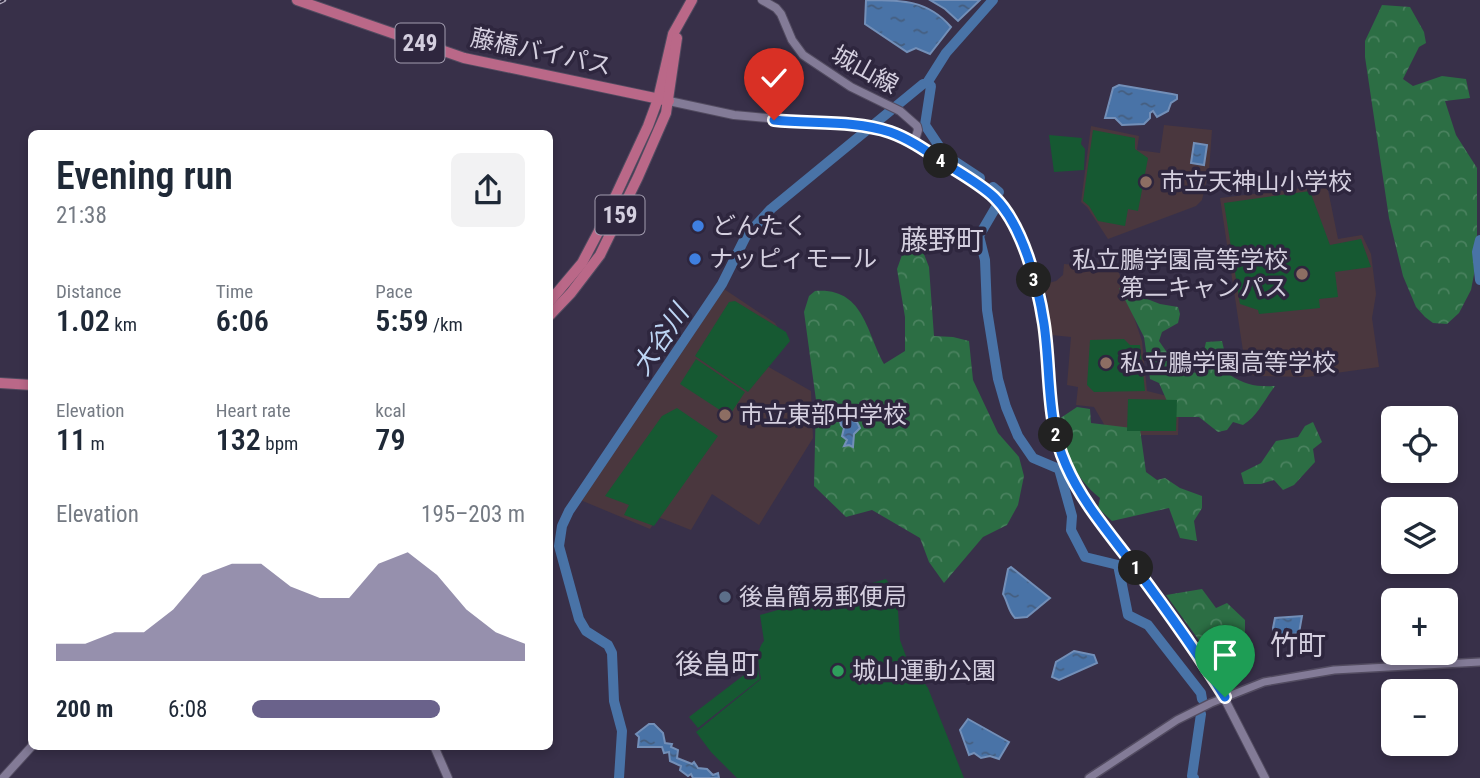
<!DOCTYPE html>
<meta charset="utf-8">
<style>
:root{--surface:#fff;--page:#f2f2f3;--text:#1f2937;--muted:#747a83;--accent:#6a628b}
body{margin:0;font-family:"Roboto Condensed","Noto Sans JP",sans-serif;background:var(--page);color:var(--text);height:100vh;display:flex;flex-direction:column;font-size:26px;white-space:nowrap}
*{box-sizing:border-box;margin:0}
p{font-size:23px;color:var(--muted)}
.icon{flex:none;width:38px;height:38px;fill:none;stroke:currentColor;stroke-width:2;stroke-linecap:round;stroke-linejoin:round}
.map{position:relative;flex:1;overflow:hidden}
.side{position:absolute;left:28px;top:130px;width:525px;height:620px;display:flex;flex-direction:column;background:var(--surface);border-radius:10px;box-shadow:0 4px 10px #0003}
.side>*{flex:none}
.buttons{position:absolute;left:1381px;top:406px;display:grid;gap:14px}
.buttons a{display:grid;place-items:center;width:77px;height:77px;border-radius:10px;background:var(--surface);box-shadow:0 4px 10px #0003;font-size:35px}
.pin{position:absolute;display:grid;place-items:center;width:60px;height:60px;color:#fff;margin:-72px -30px;border-radius:50% 50% 50% 0;rotate:-45deg;box-shadow:0 0 7px #0007}
.pin .icon{rotate:45deg}
.km{position:absolute;width:35px;height:35px;margin:-18px;border-radius:50%;background:#222;color:#fff;font-size:19px;line-height:35px;text-align:center}
.round{display:grid;place-items:center;flex:none;width:74px;height:74px;border-radius:10px;background:var(--page)}
.overview{display:flex;align-items:center;justify-content:space-between;height:119px;padding:0 28px}
h1{font-size:38px;font-weight:600;line-height:52px}
.figures{display:grid;grid-template-columns:repeat(3,1fr);gap:10px;height:119px;padding:7px 28px}
.figures div{display:grid;align-content:center}
.figures b{font-size:30px;font-weight:600}
.figures small{font-size:19px;font-weight:400}
.figures p{font-size:19px}
.chart{height:196px;padding:14px 28px}
.chart p{display:flex;justify-content:space-between}
.chart svg{width:100%;height:126px;margin-top:7px;fill:var(--accent);opacity:.7}
ul{padding:0 28px;list-style:none;font-size:23px}
li{display:grid;grid-template-columns:112px 84px 1fr;align-items:center;height:52px}
li i{height:18px;border-radius:9px;background:var(--accent)}
.map>svg:first-child{display:block}
.education{fill:#4a373e}
.forest{fill:url(#forest-crowns)}
.park{fill:#165932}
.water{fill:url(#water-ripples);stroke:#738fb8;stroke-width:2}
.lines{fill:none;stroke-linecap:round;stroke-linejoin:round}
.river{stroke:#4973a7;stroke-width:10}
.tertiary-casing{stroke:#524b60;stroke-width:10}
.secondary-casing{stroke:#524b60;stroke-width:10}
.trunk-casing{stroke:#524b60;stroke-width:12}
.tertiary{stroke:#837b97;stroke-width:7}
.secondary{stroke:#837b97;stroke-width:8}
.trunk{stroke:#ba6888;stroke-width:10}
.rail-casing{stroke:#b6b0c2;stroke-width:4.5}
.rail{stroke:#2e263e;stroke-width:2;stroke-dasharray:5;stroke-linecap:butt}
.route-casing{stroke:#fff;stroke-width:14}
.route{stroke:#1a73e8;stroke-width:9}
.education-dot{fill:#8d6e63;stroke:#2e263e;stroke-width:2.5}
.shop-dot{fill:#3f7fe0;stroke:#2e263e;stroke-width:2.5}
.service-dot{fill:#5c6f8a;stroke:#2e263e;stroke-width:2.5}
.leisure-dot{fill:#2e9e5b;stroke:#2e263e;stroke-width:2.5}
.labels{text-anchor:middle;stroke-width:7;stroke-linejoin:round;paint-order:stroke}
.shield{fill:#2e263e;stroke:#a29caf;stroke-width:2}
.shield-label{font-size:23px;font-weight:bold;fill:#d4cfdf}
.street-label{font-size:24px;fill:#d4cfdf;stroke:#2e263e}
.poi-label{font-size:24px;fill:#d4cfdf;stroke:#2e263e;text-anchor:start}
.water-label{font-size:26px;font-style:italic;fill:#bed6f5;stroke:#2e263e}
.quarter-label{font-size:28px;fill:#d4cfdf;stroke:#2e263e}
</style>
<div class="map">
<svg width="1480" height="778" viewBox="0 0 1480 778">
<defs>
<pattern id="forest-crowns" width="20" height="18" patternUnits="userSpaceOnUse" patternTransform="scale(1.75)"><rect width="20" height="18" fill="#2c6e44"/><path d="M2 6a3 3 0 1 1 6 0M12 15a3 3 0 1 1 6 0" fill="none" stroke="#4a825f"/></pattern>
<pattern id="water-ripples" width="26" height="14" patternUnits="userSpaceOnUse" patternTransform="scale(1.75)"><rect width="26" height="14" fill="#4973a7"/><path d="M2 4q2-2 4 0t4 0M15 11q2-2 4 0t4 0" fill="none" stroke="#455e7f"/></pattern>
</defs>
<rect width="100%" height="100%" fill="#383049"/>
<g class="education">
<path d="M1164 125 1212 130 1209 171 1202 200 1196 206 1108 239 1087 207 1081 202 1091 126 1139 136 1137 150 1160 153Z"/>
<path d="M1327 185 1338 239 1362 235 1371 254 1376 294 1372 318 1379 367 1307 377 1254 376 1249 373 1243 351 1220 198Z"/>
<path d="M1115 261 1142 341 1147 391 1179 399 1178 435H1127L1108 431 1094 407 1076 405 1078 387 1067 385 1071 337 1051 335 1047 295 1041 285 1056 281 1063 275 1064 264 1076 265Z"/>
<path d="M721 287 775 323 780 331 758 361 811 391 813 438 759 525 712 494 691 530 658 517 650 529 578 499 658 386Z"/>
</g>
<g class="forest">
<path d="M1382 5 1410 7 1424 32 1426 43 1419 47 1403 79 1413 86 1442 76 1466 79 1470 98 1445 101 1456 135 1477 168V259L1471 290 1459 313 1447 324 1433 323 1425 317 1416 307 1403 276 1389 218 1365 57V41Z"/>
<path d="M920 244 929 267 934 336 953 337 969 341 973 380 998 433 1019 457 1024 476 1018 505 1007 525 983 537 944 583 929 562 920 538 872 510 846 517 814 486 816 400 804 312 809 296 815 291C864 287 866 332 884 364L905 351V317L897 269 902 255Z"/>
<path d="M1119 288 1160 304 1178 307 1180 314 1178 323 1162 332 1159 341 1182 374 1199 372 1206 342 1222 341 1230 375C1245 385 1257 387 1275 386 1265 399 1257 417 1243 425L1233 422 1227 430 1218 432 1199 417H1174L1159 383 1150 379 1144 337Z"/>
<path d="M1077 407 1090 409 1091 423 1140 429 1146 472 1157 480 1165 478 1180 488 1202 496V508L1194 521 1197 541 1180 538 1169 508 1112 521 1098 508 1100 498C1071 475 1068 453 1059 419Z"/>
<path d="M1313 422 1322 442 1313 449 1315 462 1294 485 1283 490 1274 480 1261 484H1244L1241 473 1261 463 1276 441 1298 437 1305 426Z"/>
<path d="M1202 589 1216 608 1227 603 1245 620V635L1225 634 1201 643 1166 595Z"/>
</g>
<g class="park">
<path d="M1093 130 1135 138V149L1148 158 1138 211 1128 209 1125 226 1098 221 1089 206 1083 201Z"/>
<path d="M1049 135 1082 138 1081 144 1085 149 1084 170 1054 172Z"/>
<path d="M1310 191 1330 245 1361 239 1371 267 1335 272 1338 297 1319 299 1320 308 1259 314 1258 310 1240 304 1224 203Z"/>
<path d="M735 301 786 332 790 341 748 392 695 356 729 302Z"/>
<path d="M1124 339 1130 345H1140L1145 391 1094 392 1087 385 1090 340Z"/>
<path d="M696 359 745 392 729 416 680 384Z"/>
<path d="M1128 399 1177 400 1176 431H1127Z"/>
<path d="M677 408 718 436 654 526 624 515 629 505 605 496 662 416Z"/>
<path d="M886 579 897 596 900 640 907 659 928 688 964 778H737L711 752 696 732 761 679C759 667 755 651 764 641L760 615Z"/>
<path d="M757 665 760 679 698 728 689 717Z"/>
</g>
<g class="water">
<path d="M866 0C902 0 928 0 951 27L930 54 916 48 907 52 865 24Z"/>
<path d="M930 0H980L958 21 945 9Z"/>
<path d="M1119 85 1172 94 1177 95V99L1171 103 1168 111 1157 117 1153 111 1150 113V118L1144 124 1122 125 1115 118H1105L1113 88Z"/>
<path d="M1194 143 1207 145 1204 165 1191 163Z"/>
<path d="M854 414 853 421 857 422 860 428 854 434 853 447 849 445 844 446 847 440 842 436 844 428 841 425 839 417Z"/>
<path d="M1011 567 1050 598 1027 617 1015 618C1008 611 1008 602 1003 594L1008 569Z"/>
<path d="M1302 616 1299 633 1275 638 1273 628 1275 618Z"/>
<path d="M1074 651 1094 655 1097 663 1059 680 1052 677 1056 662Z"/>
<path d="M968 719 1009 742 999 759 990 756 981 758 974 753 969 755 960 730Z"/>
<path d="M649 724H654L663 733 665 743 672 744 671 747 678 750 677 758 692 764 694 762 698 768 707 769 713 775 718 773 719 778H693L691 774 688 776 680 770 681 766 670 761 669 752 664 753 662 747H638L639 737 636 734Z"/>
</g>
<g class="lines">
<g class="river">
<path d="M927 83 931 86 925 125 945 155 980 178"/>
<path d="M993 187 999 192"/>
<path d="M996 207 979 236 985 260 987 310 998 379 1006 407 1018 436 1033 458 1059 469 1072 516 1071 530 1085 557 1118 565 1128 615 1148 625 1201 693 1202 699"/>
<path d="M1480 240 1477 252 1480 280"/>
<path d="M619 778 622 731 614 701 612 653 608 645 586 631 579 619 559 546 562 526 569 511 722 284 746 236 771 209 923 84 927 83 946 53 993 0"/>
<path d="M1194 778 1192 776 1201 714"/>
</g>
<g class="tertiary-casing">
<path id="tertiary" d="M1089 778 1177 720 1211 703 1264 682 1334 670 1480 662"/>
</g>
<g class="secondary-casing">
<g id="secondary">
<path d="M762 0 776 8 781 14 792 40 803 55 851 87 900 111 917 126 918 130 914 143"/>
<path d="M669 101 734 115 853 126 891 132 914 143 993 196 1015 228 1031 266 1041 302 1051 405 1057 441 1073 480 1098 518 1182 630 1217 684 1265 778"/>
<path d="M434 746 448 778"/>
<path d="M3 778 32 746"/>
</g>
</g>
<g class="trunk-casing">
<g id="trunk">
<path d="M297 0 464 58 669 101"/>
<path d="M550 301 582 263 602 225 648 126 658 99 673 34 692 0"/>
<path d="M550 315 571 293 600 255 638 177 666 113 677 38"/>
<path d="M0 383 32 385"/>
</g>
</g>
<use href="#tertiary" class="tertiary"/>
<use href="#secondary" class="secondary"/>
<use href="#trunk" class="trunk"/>
<g class="rail-casing">
<path id="rail" d="M0 2 4 0"/>
</g>
<use href="#rail" class="rail"/>
</g>
<g class="lines">
<g class="route-casing">
<path id="route" d="M774 120C812 124 854 120 890 132 910 139 928 152 946 164 962 174 980 184 994 197 1023 225 1038 285 1044 324 1051 371 1046 421 1066 465 1082 502 1110 534 1134 566 1166 609 1197 652 1225 697"/>
</g>
<use href="#route" class="route"/>
</g>
<g class="education-dot">
<circle cx="1146" cy="182" r="7"/>
<circle cx="1302" cy="274" r="7"/>
<circle cx="1106" cy="363" r="7"/>
<circle cx="725" cy="415" r="7"/>
</g>
<g class="shop-dot">
<circle cx="698" cy="226" r="7"/>
<circle cx="695" cy="259" r="7"/>
</g>
<circle class="service-dot" cx="725" cy="597" r="7"/>
<circle class="leisure-dot" cx="838" cy="671" r="7"/>
<g class="labels">
<g class="shield">
<rect x="395.5" y="23.5" width="49" height="39" rx="5"/>
<rect x="595.5" y="195.5" width="49" height="39" rx="5"/>
</g>
<g class="shield-label">
<text x="420" y="51">249</text>
<text x="620" y="223">159</text>
</g>
<g class="street-label">
<text transform="translate(541 52) rotate(12)" y="8">藤橋バイパス</text>
<text transform="translate(865 70) rotate(29)" y="8">城山線</text>
</g>
<g class="poi-label">
<text x="1160" y="190">市立天神山小学校</text>
<text x="712" y="234">どんたく</text>
<text x="709" y="267">ナッピィモール</text>
<text x="1288" y="268" text-anchor="end">私立鵬学園高等学校<tspan x="1288" dy="28">第二キャンパス</tspan></text>
<text x="1120" y="371">私立鵬学園高等学校</text>
<text x="739" y="423">市立東部中学校</text>
<text x="739" y="605">後畠簡易郵便局</text>
<text x="852" y="679">城山運動公園</text>
</g>
<g class="water-label">
<text transform="translate(660 340) rotate(-56)" y="9">大谷川</text>
</g>
<g class="quarter-label">
<text x="942" y="250">藤野町</text>
<text x="1298" y="655">竹町</text>
<text x="717" y="674">後畠町</text>
</g>
</g>
</svg>
<div class="buttons">
<a><svg class="icon" aria-label="locate" viewBox="0 0 24 24"><circle cx="12" cy="12" r="6"/><path d="M12 2v4M12 18v4M2 12h4M18 12h4"/></svg></a>
<a><svg class="icon" aria-label="layers" viewBox="0 0 24 24"><path d="M12 4l9 5-9 5-9-5zM3 14l9 5 9-5"/></svg></a>
<a>+</a>
<a>−</a>
</div>
<div class="pin" style="left:1225px;top:697px;background:#1e9e55"><svg class="icon" aria-label="arrive" viewBox="0 0 24 24"><path d="M6 21V4h12l-3 4 3 4H6"/></svg></div>
<div class="pin" style="left:774px;top:120px;background:#d93025"><svg class="icon" aria-label="check" viewBox="0 0 24 24"><path d="M5 12l5 5 9-10"/></svg></div>
<b class="km" style="left:1136px;top:568px">1</b>
<b class="km" style="left:1056px;top:435px">2</b>
<b class="km" style="left:1034px;top:280px">3</b>
<b class="km" style="left:941px;top:161px">4</b>
<section class="side">
<div class="overview"><div><h1>Evening run</h1><p>21:38</p></div><a class="round"><svg class="icon" aria-label="share" viewBox="0 0 24 24"><path d="M12 15V3M7 8l5-5 5 5M5 13v7h14v-7"/></svg></a></div>
<div class="figures">
<div><p>Distance</p><b>1.02<small> km</small></b></div>
<div><p>Time</p><b>6:06</b></div>
<div><p>Pace</p><b>5:59<small> /km</small></b></div>
</div>
<div class="figures">
<div><p>Elevation</p><b>11<small> m</small></b></div>
<div><p>Heart rate</p><b>132<small> bpm</small></b></div>
<div><p>kcal</p><b>79</b></div>
</div>
<div class="chart"><p><span>Elevation</span>195–203 m</p>
<svg viewBox="0 0 160 44" preserveAspectRatio="none"><path d="M0 44V38L10 38L20 34L30 34L40 26L50 14L60 10L70 10L80 18L90 22L100 22L110 10L120 6L130 14L140 26L150 34L160 38V44z"/></svg>
</div>
<ul>
<li><b>200 m</b>6:08<i style="width:69%"></i></li>
</ul>
</section>
</div>
